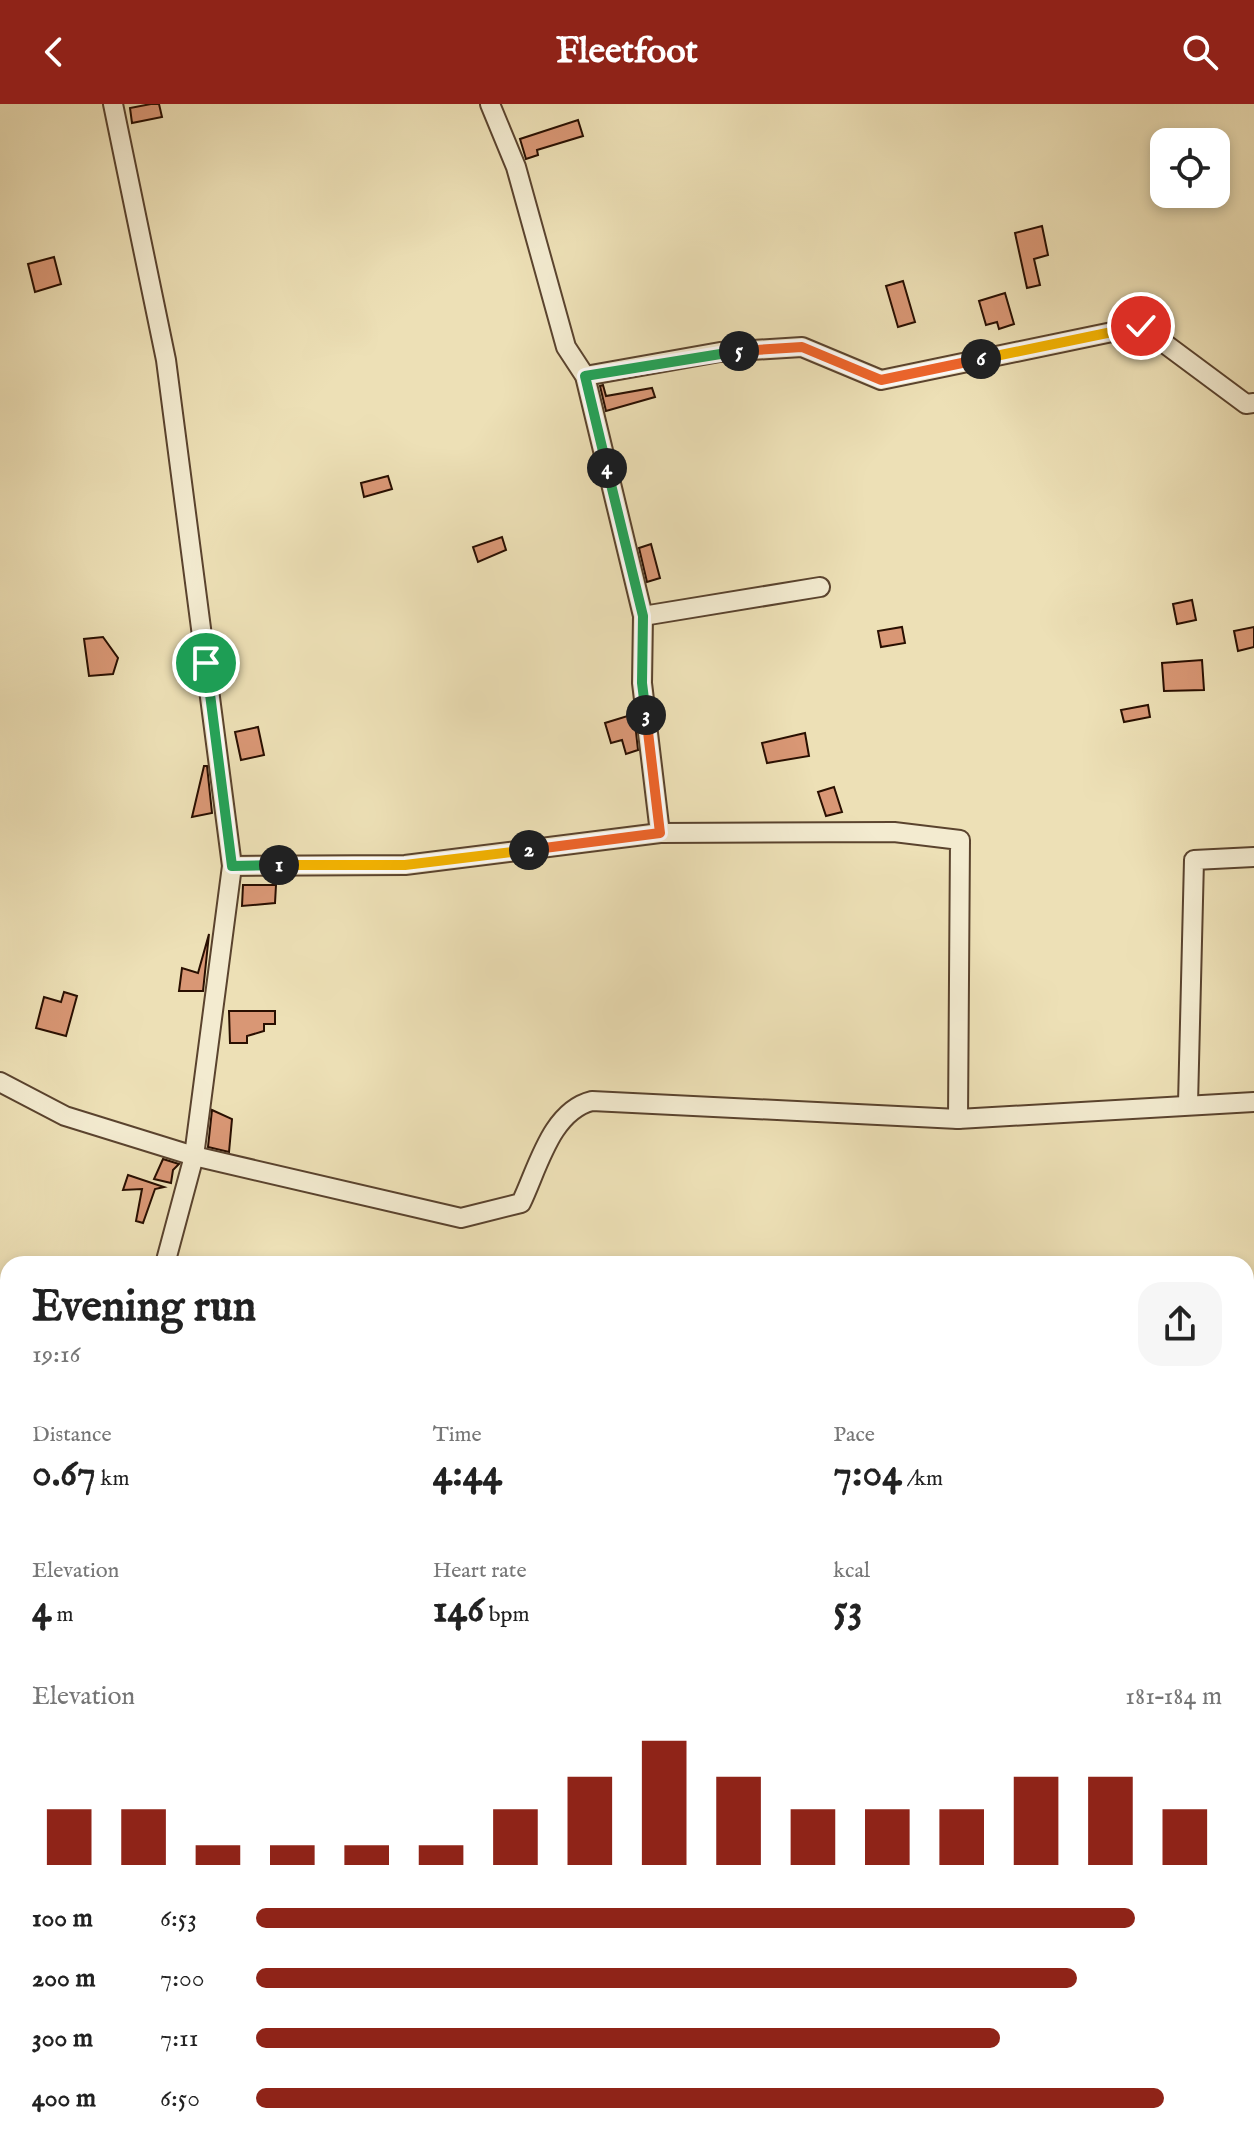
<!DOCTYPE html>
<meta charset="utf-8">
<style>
:root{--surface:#fff;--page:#f6f6f6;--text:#222;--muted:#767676;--accent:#8f2418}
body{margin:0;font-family:"IM FELL English",serif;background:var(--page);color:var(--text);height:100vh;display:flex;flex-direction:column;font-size:30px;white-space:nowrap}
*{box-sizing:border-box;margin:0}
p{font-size:26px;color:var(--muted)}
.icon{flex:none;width:44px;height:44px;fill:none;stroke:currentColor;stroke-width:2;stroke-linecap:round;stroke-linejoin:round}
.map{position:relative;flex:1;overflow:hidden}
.details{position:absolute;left:0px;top:1152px;width:1254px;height:888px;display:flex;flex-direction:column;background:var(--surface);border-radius:24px 24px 0 0;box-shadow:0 4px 12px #0003}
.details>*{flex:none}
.fabs{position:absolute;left:1150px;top:24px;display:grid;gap:16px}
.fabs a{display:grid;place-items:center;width:80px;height:80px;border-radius:16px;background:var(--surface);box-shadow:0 4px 12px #0003;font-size:40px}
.pin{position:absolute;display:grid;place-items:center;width:68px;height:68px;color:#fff;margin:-34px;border:4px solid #fff;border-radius:50%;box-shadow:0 2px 8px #0007}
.km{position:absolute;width:40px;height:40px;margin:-20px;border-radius:50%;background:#222;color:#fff;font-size:22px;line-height:40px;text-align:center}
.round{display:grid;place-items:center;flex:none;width:84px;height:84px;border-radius:24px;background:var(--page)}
.summary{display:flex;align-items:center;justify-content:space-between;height:136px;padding:0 32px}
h1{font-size:44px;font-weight:700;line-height:60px}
.stats{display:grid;grid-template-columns:repeat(3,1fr);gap:12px;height:136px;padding:8px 32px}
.stats div{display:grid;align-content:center}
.stats b{font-size:40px;font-weight:700}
.stats small{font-size:22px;font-weight:400}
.stats p{font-size:22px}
.chart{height:224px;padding:16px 32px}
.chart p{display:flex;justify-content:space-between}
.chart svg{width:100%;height:144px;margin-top:8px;stroke:var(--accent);stroke-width:6}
ul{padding:0 32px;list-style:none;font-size:26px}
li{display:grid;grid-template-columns:128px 96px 1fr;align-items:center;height:60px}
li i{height:20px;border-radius:10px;background:var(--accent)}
header{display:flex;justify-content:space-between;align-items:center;height:104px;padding:0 32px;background:var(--accent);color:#fff;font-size:36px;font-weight:700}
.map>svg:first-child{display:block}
.building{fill:#d99775;stroke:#290f01;stroke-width:2}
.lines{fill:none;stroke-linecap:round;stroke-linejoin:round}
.minor-casing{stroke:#5a432e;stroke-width:22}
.minor{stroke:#f3ebd0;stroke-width:18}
.split-1-casing{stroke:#fff;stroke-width:16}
.split-2-casing{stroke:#fff;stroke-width:16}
.split-3-casing{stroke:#fff;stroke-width:16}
.split-4-casing{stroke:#fff;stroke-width:16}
.split-5-casing{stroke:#fff;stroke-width:16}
.split-6-casing{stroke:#fff;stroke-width:16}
.split-7-casing{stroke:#fff;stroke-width:16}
.split-1{stroke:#22a559;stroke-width:10}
.split-2{stroke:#f5b400;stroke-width:10}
.split-3{stroke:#f0652b;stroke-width:10}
.split-4{stroke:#22a559;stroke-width:10}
.split-5{stroke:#22a559;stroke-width:10}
.split-6{stroke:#f0652b;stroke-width:10}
.split-7{stroke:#f5b400;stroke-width:10}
</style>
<header><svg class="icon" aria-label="back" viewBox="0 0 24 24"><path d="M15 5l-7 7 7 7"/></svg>Fleetfoot<svg class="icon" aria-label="search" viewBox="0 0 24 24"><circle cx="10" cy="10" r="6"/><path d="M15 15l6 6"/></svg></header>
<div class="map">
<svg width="1254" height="2040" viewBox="0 0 1254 2040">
<rect width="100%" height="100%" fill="#ede0b6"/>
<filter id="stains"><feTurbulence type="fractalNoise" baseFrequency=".0025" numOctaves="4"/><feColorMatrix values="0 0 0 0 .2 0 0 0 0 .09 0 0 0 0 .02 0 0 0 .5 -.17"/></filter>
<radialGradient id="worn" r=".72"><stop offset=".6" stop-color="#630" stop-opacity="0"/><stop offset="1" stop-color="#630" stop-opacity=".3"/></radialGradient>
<g class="building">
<path d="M151 0H159L162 13 132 19 130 4Z"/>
<path d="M578 16 583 32 537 46 538 51 526 55 520 35Z"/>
<path d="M1042 122 1048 151 1034 155 1040 181 1027 184 1015 129Z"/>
<path d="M54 153 61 180 35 188 28 160Z"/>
<path d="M903 177 915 218 898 223 886 182Z"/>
<path d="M1005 189 1014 220 999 225 997 218 986 221 979 197Z"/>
<path d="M603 281 606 292 652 284 655 293 606 307 600 282Z"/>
<path d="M388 372 392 385 364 393 361 379Z"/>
<path d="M502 433 506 446 478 458 473 443Z"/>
<path d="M651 440 660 474 647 478 639 444Z"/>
<path d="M1192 496 1196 516 1177 520 1173 500Z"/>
<path d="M902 523 905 539 881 543 878 527Z"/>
<path d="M1254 523V543L1238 547 1234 527Z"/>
<path d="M103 533 118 554 113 570 89 572 84 535Z"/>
<path d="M1202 556 1204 586 1164 587 1162 559Z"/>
<path d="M1148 601 1150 613 1124 618 1121 606Z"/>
<path d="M634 610 638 646 626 650 622 636 611 639 605 619Z"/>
<path d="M258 623 264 651 241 656 235 628Z"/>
<path d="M805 629 809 652 767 659 762 639Z"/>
<path d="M204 662H207L212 709 192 713Z"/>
<path d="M834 683 842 708 826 712 818 688Z"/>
<path d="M243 781H276L275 799 242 802Z"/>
<path d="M209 830 203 887H179L182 864 198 869Z"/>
<path d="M64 888 77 892 66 932 36 924 44 893 61 898Z"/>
<path d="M229 907H275V920H264V927L247 932V939H230Z"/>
<path d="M212 1006 232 1015 229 1048 208 1043Z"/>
<path d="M163 1055 179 1060 173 1066 171 1079 154 1075Z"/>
<path d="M128 1071 164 1083 155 1085 143 1119 136 1117 142 1085 123 1086Z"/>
</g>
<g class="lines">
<g class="minor-casing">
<g id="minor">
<path d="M113 0 166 256 232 762 194 1052 165 1160"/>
<path d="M490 0 516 63 566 243 585 272 643 512 642 579 660 729 894 728 960 736 958 1015 1254 998"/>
<path d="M585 272 720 248 802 243 881 276 1141 222 1246 300 1254 299"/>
<path d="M643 512 820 483"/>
<path d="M232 762 405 761 660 729"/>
<path d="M0 978 65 1012 194 1052 461 1114 521 1099C538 1064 551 1007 592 997L958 1015"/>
<path d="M1188 1000 1194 756 1254 753"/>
<path d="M100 2040 104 2032"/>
</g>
</g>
<use href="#minor" class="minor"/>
</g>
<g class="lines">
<g class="split-1-casing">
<path id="split-1" d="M206 559 232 762 279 761"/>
</g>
<g class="split-2-casing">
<path id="split-2" d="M279 761H405L529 746"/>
</g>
<g class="split-3-casing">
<path id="split-3" d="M529 746 660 729 646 611"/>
</g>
<g class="split-4-casing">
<path id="split-4" d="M607 364 643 512 642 579 646 611"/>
</g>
<g class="split-5-casing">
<path id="split-5" d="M607 364 585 272 739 247"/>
</g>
<g class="split-6-casing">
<path id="split-6" d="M739 247 802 243 881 276 981 255"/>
</g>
<g class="split-7-casing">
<path id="split-7" d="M981 255 1141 222"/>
</g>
<use href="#split-1" class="split-1"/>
<use href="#split-2" class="split-2"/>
<use href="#split-3" class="split-3"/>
<use href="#split-4" class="split-4"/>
<use href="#split-5" class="split-5"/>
<use href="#split-6" class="split-6"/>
<use href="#split-7" class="split-7"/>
</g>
<rect width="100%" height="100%" filter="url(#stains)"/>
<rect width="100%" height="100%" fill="url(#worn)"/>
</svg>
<div class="fabs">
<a><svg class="icon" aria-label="locate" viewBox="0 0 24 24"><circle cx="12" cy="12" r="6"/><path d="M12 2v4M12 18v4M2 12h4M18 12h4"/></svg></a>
</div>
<div class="pin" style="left:206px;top:559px;background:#1e9e55"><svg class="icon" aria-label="arrive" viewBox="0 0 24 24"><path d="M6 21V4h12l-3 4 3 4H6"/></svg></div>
<div class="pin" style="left:1141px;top:222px;background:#d93025"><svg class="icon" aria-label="check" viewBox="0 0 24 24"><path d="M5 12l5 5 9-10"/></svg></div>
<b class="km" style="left:279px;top:761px">1</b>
<b class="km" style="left:529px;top:746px">2</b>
<b class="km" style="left:646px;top:611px">3</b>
<b class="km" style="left:607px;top:364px">4</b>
<b class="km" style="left:739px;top:247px">5</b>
<b class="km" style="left:981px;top:255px">6</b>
<section class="details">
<div class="summary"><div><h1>Evening run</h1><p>19:16</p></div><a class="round"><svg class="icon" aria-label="share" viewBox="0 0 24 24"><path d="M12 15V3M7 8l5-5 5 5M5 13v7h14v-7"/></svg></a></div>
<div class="stats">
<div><p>Distance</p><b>0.67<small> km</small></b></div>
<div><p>Time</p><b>4:44</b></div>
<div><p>Pace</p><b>7:04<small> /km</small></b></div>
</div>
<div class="stats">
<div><p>Elevation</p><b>4<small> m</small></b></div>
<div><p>Heart rate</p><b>146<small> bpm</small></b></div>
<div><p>kcal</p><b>53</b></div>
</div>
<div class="chart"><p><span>Elevation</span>181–184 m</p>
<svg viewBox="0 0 160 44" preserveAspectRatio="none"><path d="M5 44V27M15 44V27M25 44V38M35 44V38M45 44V38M55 44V38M65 44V27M75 44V17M85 44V6M95 44V17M105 44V27M115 44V27M125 44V27M135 44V17M145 44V17M155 44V27"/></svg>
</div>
<ul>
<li><b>100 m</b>6:53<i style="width:91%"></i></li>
<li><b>200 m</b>7:00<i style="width:85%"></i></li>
<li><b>300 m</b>7:11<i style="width:77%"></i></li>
<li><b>400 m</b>6:50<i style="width:94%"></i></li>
</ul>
</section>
</div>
